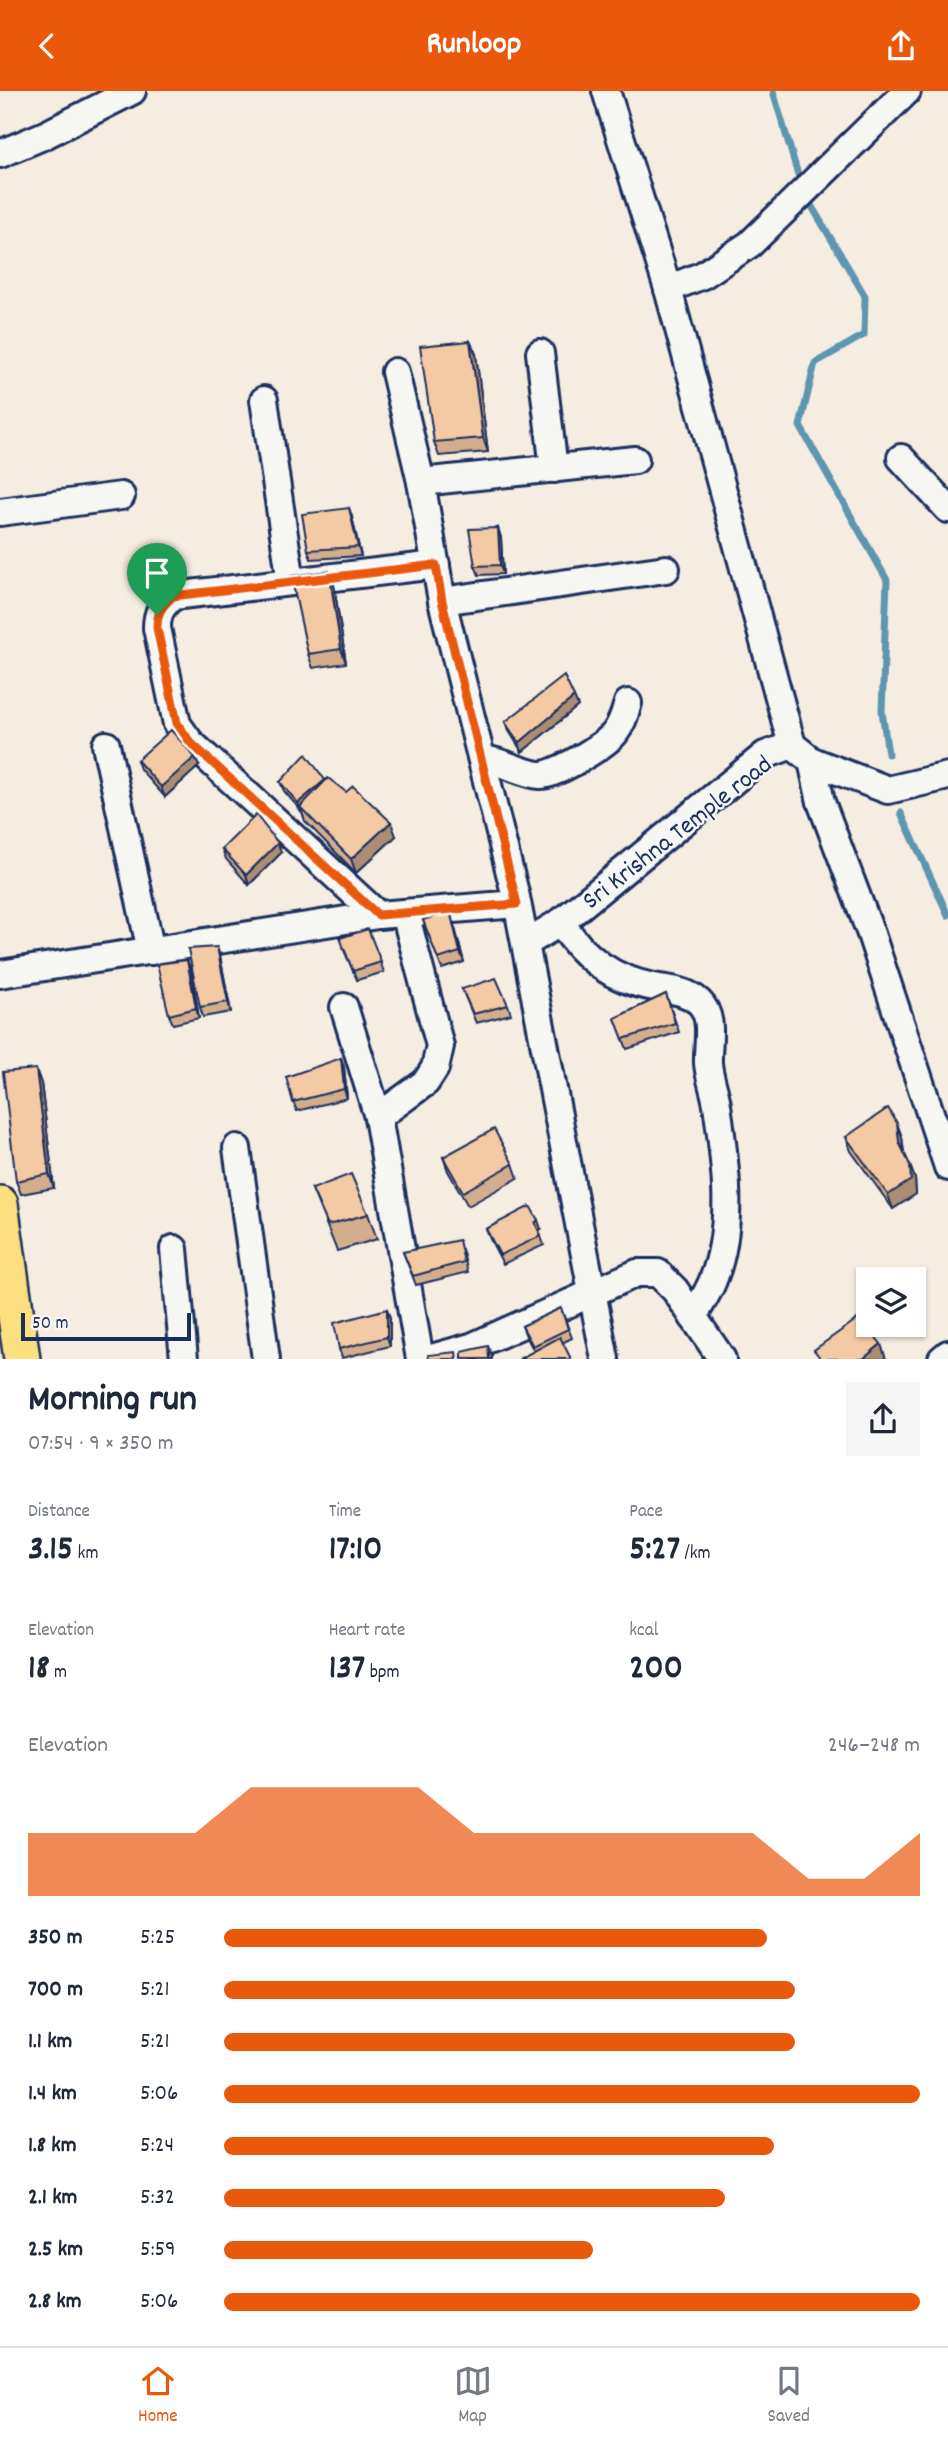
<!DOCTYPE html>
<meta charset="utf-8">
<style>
:root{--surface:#fff;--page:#f6f6f7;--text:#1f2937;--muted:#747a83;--line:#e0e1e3;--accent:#ea580c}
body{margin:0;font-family:Dekko,sans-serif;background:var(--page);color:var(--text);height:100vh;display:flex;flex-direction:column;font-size:26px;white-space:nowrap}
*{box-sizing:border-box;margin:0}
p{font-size:23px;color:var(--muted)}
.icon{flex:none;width:38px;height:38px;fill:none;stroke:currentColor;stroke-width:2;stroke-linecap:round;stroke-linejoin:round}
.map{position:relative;height:1268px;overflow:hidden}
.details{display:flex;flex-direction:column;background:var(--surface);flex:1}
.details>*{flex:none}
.controls{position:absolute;left:856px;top:1176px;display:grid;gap:14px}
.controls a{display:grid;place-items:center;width:70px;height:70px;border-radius:0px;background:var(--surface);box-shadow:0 2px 5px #0004;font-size:35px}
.scale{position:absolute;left:21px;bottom:18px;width:170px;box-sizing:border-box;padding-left:7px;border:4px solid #1b2f5e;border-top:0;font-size:19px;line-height:24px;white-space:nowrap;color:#1b2f5e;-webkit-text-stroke:5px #f6f6f2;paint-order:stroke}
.pin{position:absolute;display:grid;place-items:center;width:60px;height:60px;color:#fff;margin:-72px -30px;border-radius:50% 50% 50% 0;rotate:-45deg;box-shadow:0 0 7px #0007}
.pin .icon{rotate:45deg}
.round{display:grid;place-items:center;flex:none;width:74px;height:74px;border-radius:0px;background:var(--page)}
.head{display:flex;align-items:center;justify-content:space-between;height:119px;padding:0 28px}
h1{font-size:38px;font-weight:700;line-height:52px}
.figures{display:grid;grid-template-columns:repeat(3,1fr);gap:10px;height:119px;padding:7px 28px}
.figures div{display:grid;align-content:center}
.figures b{font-size:35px;font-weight:700}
.figures small{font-size:19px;font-weight:400}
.figures p{font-size:19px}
.chart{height:196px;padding:14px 28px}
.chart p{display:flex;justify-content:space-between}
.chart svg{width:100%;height:126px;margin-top:7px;fill:var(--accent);opacity:.7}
ul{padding:0 28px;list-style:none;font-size:23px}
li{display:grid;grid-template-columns:112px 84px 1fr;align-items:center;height:52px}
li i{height:18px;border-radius:9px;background:var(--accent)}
header{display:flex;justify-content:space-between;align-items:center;height:91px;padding:0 28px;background:var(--accent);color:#fff;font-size:32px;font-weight:700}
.menu{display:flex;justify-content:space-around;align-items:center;height:98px;border-top:2px solid var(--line);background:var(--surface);font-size:19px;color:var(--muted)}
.menu a{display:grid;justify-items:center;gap:4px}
.menu .current{color:var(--accent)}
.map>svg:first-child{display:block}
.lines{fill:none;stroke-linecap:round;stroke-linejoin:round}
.stream{stroke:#5d96af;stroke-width:7}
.minor-casing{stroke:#1b2f5e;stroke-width:32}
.major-casing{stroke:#1b2f5e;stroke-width:40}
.minor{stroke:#f6f6f2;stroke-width:26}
.major{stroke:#fce080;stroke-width:35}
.wall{fill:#d2ae8d;stroke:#1b2f5e;stroke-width:2}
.shaded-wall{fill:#ab8d73;stroke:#1b2f5e;stroke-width:2}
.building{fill:#f4caa4;stroke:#1b2f5e;stroke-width:2}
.route-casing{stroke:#fff;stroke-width:14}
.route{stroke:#ea580c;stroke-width:9}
.labels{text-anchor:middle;stroke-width:5;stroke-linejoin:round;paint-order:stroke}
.street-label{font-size:26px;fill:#1b2f5e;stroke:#f6f6f2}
</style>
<header><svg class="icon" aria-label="back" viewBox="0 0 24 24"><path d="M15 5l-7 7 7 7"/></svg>Runloop<svg class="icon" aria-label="share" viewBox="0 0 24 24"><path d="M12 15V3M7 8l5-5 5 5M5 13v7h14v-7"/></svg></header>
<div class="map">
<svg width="948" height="1268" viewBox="0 0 948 1268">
<rect width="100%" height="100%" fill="#f6ede2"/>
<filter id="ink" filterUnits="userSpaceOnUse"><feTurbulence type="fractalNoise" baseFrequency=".0143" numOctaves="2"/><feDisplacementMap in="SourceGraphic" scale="14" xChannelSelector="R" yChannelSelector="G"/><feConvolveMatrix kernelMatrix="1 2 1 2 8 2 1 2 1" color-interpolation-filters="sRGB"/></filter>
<g filter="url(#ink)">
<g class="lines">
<g class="stream">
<path d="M773 0 799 87"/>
<path d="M811 114 865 205 864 244 815 272 800 335 887 489 882 620 888 663"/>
<path d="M901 722 948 824"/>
</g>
<g class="minor-casing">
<g id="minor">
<path d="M606 0 668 198 792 654"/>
<path d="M0 63 45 44 132 0"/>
<path d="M668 198 703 184 750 153 907 0"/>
<path d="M540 262 554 378"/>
<path d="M395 281 421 391 442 510 516 806 605 1268"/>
<path d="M264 309 291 491"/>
<path d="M901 367 948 418"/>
<path d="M421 391 635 369"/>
<path d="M0 421 121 405"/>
<path d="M442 510 666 478"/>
<path d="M106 654 151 860"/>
<path d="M482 668C504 670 522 683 540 684 555 685 605 654 615 642 622 633 625 622 628 612"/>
<path d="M812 670 821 711 871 843 948 1076"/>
<path d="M378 824 190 651 177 633 157 537C157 521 162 515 173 505L436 474"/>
<path d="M561 831C582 866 613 889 654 896 669 899 686 899 699 911 715 926 707 953 708 972 709 986 715 1000 717 1014 725 1069 735 1136 713 1189 708 1202 700 1214 693 1226"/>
<path d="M526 852 561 831 765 664 792 654 812 670 888 699 948 685"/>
<path d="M0 883 378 824 517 813"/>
<path d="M344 916 378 1026 420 1268"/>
<path d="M378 1026 426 991 435 977 440 955 405 822"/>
<path d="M237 1057 266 1268"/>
<path d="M174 1158 184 1268"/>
<path d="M428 1268 471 1256 637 1182H658L675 1199 722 1268"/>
<path d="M942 1268 948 1263"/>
</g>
</g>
<g class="major-casing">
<path id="major" d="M0 1113 22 1268"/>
</g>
<use href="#minor" class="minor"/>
<use href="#major" class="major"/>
</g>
<g class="wall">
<path d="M470 250 476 263 488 361 439 365 434 351Z"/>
<path d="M349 417 352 426 361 465 311 468 308 459Z"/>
<path d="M498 437 501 447 503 483 479 484 475 475Z"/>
<path d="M334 494 346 572 313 577 308 563Z"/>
<path d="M578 615 522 661 509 640 505 631Z"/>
<path d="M137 669 199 675 165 706 140 678Z"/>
<path d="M326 690 396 745 356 782 305 730 302 721 284 700 280 691Z"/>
<path d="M222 758 281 762 249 794 226 768Z"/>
<path d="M423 829 453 830 464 871 442 878Z"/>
<path d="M368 838 384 881 357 889 343 857Z"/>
<path d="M220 865 231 921 203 926 200 916Z"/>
<path d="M191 878 199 927 173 933 169 924Z"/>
<path d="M462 898 508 914 511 923 476 932Z"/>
<path d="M666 903 679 941 627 958 615 927Z"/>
<path d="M341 967 344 976 347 1007 297 1020 293 1011Z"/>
<path d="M41 992 54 1097 21 1103 16 1090Z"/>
<path d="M846 1046H902L904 1061 915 1088 916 1103 893 1118 851 1060Z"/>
<path d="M443 1066 513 1073 518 1087 468 1115 448 1080Z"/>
<path d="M312 1098 368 1123 377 1148 337 1160Z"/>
<path d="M486 1138H541L539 1140 544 1154 503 1173 490 1148Z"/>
<path d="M462 1158 468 1181 416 1194 403 1161Z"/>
<path d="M561 1217 572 1247 562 1252 534 1260 526 1245 522 1235Z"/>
<path d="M387 1218 390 1227V1255L342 1267 339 1258Z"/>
</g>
<g class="shaded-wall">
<path d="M470 250 476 263 488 361 483 347Z"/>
<path d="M349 417 352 426 361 465 358 456Z"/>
<path d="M498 437 501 447 503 483 500 474Z"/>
<path d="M329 480 334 494 346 572 341 558Z"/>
<path d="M574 606 578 615 522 661 519 652Z"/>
<path d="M195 666 199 675 165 706 161 696Z"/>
<path d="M325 689 329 698 300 716 301 721 298 712Z"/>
<path d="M391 731 396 745 356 782 351 768Z"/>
<path d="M278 752 281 762 249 794 246 784Z"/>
<path d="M450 820 453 830 464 871 460 861Z"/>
<path d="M217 856 220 865 231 921 228 911Z"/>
<path d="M187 869 191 878 199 927 196 917Z"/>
<path d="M341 967 344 976 347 1007 344 998Z"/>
<path d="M36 978 41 992 54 1097 49 1083Z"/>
<path d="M897 1032 902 1046 904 1065 899 1051Z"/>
<path d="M910 1074 915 1088 916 1103 893 1118 888 1104Z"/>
<path d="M538 1129 541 1138 538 1141 535 1132Z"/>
<path d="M387 1218 390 1227V1255L387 1246Z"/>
<path d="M881 1253 886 1268H863Z"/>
<path d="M488 1255 492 1264V1268H489Z"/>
</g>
<g class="building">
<path d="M470 250 483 347 434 351 420 255Z"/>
<path d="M349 417 358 456 308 459 302 423Z"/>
<path d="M498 437 500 474 475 475 469 438Z"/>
<path d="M329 480 341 558 308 563 291 485Z"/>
<path d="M564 585 574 606 519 652 505 631Z"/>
<path d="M171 639 195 666 161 696 137 669Z"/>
<path d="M306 663 325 689 298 712 280 691Z"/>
<path d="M328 687 346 701 353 695 391 731 351 768 300 716Z"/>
<path d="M256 724 278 752 246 784 222 758Z"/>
<path d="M450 820 460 861 438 868 423 829Z"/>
<path d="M368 838 381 871 353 880 340 847Z"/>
<path d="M217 856 228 911 200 916 188 858Z"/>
<path d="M187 869 196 917 169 924 157 873Z"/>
<path d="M496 887 508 914 473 923 462 898Z"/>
<path d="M666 903 675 932 623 948 615 927Z"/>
<path d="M341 967 344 998 293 1011 286 986Z"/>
<path d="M36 978 49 1083 16 1090 3 981Z"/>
<path d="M888 1017 897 1032 899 1051 910 1074 911 1089 888 1104 846 1046Z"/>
<path d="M494 1038 513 1073 463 1101 443 1066Z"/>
<path d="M351 1083 368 1123 328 1134 312 1098Z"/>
<path d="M530 1115 538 1129 535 1132 541 1145 500 1164 486 1138Z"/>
<path d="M459 1149 464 1171 413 1185 403 1161Z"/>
<path d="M561 1217 568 1238 533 1255 522 1235Z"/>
<path d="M387 1218V1246L339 1258 334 1232Z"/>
<path d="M860 1226 881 1253 863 1268H821L814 1259Z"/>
<path d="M560 1246 571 1268H519Z"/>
<path d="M488 1255 489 1268H462V1261Z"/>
<path d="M456 1261 457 1268H429L428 1264Z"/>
</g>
</g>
<g class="lines" filter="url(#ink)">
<g class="route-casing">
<path id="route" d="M436 474 442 510 517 813 378 824 190 651 177 632 157 537C157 521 162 515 173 505Z"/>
</g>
<use href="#route" class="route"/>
</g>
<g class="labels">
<g class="street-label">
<text transform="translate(676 740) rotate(-38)" y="9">Sri Krishna Temple road</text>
</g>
</g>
</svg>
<div class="controls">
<a><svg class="icon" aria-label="layers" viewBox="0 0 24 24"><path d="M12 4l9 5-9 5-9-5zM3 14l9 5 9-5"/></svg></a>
</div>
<div class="scale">50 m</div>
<div class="pin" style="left:157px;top:524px;background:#1e9e55"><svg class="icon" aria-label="arrive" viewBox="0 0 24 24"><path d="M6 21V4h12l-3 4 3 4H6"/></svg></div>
</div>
<section class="details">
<div class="head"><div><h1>Morning run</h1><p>07:54 · 9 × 350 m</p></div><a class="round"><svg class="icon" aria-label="share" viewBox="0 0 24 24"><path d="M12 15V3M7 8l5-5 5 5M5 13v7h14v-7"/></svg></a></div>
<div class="figures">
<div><p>Distance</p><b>3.15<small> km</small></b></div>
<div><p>Time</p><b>17:10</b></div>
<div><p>Pace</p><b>5:27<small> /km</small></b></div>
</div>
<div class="figures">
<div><p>Elevation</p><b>18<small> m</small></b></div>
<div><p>Heart rate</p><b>137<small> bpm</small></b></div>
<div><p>kcal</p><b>200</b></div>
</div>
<div class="chart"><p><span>Elevation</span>246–248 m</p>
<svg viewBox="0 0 160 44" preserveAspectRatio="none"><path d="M0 44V22L10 22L20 22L30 22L40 6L50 6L60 6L70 6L80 22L90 22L100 22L110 22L120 22L130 22L140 38L150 38L160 22V44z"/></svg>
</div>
<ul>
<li><b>350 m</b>5:25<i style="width:78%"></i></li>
<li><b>700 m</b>5:21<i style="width:82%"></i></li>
<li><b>1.1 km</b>5:21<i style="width:82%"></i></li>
<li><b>1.4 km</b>5:06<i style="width:100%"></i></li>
<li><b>1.8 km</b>5:24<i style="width:79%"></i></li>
<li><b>2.1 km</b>5:32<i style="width:72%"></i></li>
<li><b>2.5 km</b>5:59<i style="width:53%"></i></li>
<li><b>2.8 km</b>5:06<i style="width:100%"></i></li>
</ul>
</section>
<nav class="menu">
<a class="current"><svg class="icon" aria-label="home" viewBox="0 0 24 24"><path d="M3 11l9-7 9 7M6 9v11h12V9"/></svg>Home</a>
<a><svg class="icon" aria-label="map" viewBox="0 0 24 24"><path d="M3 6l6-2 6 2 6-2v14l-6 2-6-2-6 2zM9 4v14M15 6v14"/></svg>Map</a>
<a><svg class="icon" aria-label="saved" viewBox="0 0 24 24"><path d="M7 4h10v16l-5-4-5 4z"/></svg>Saved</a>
</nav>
